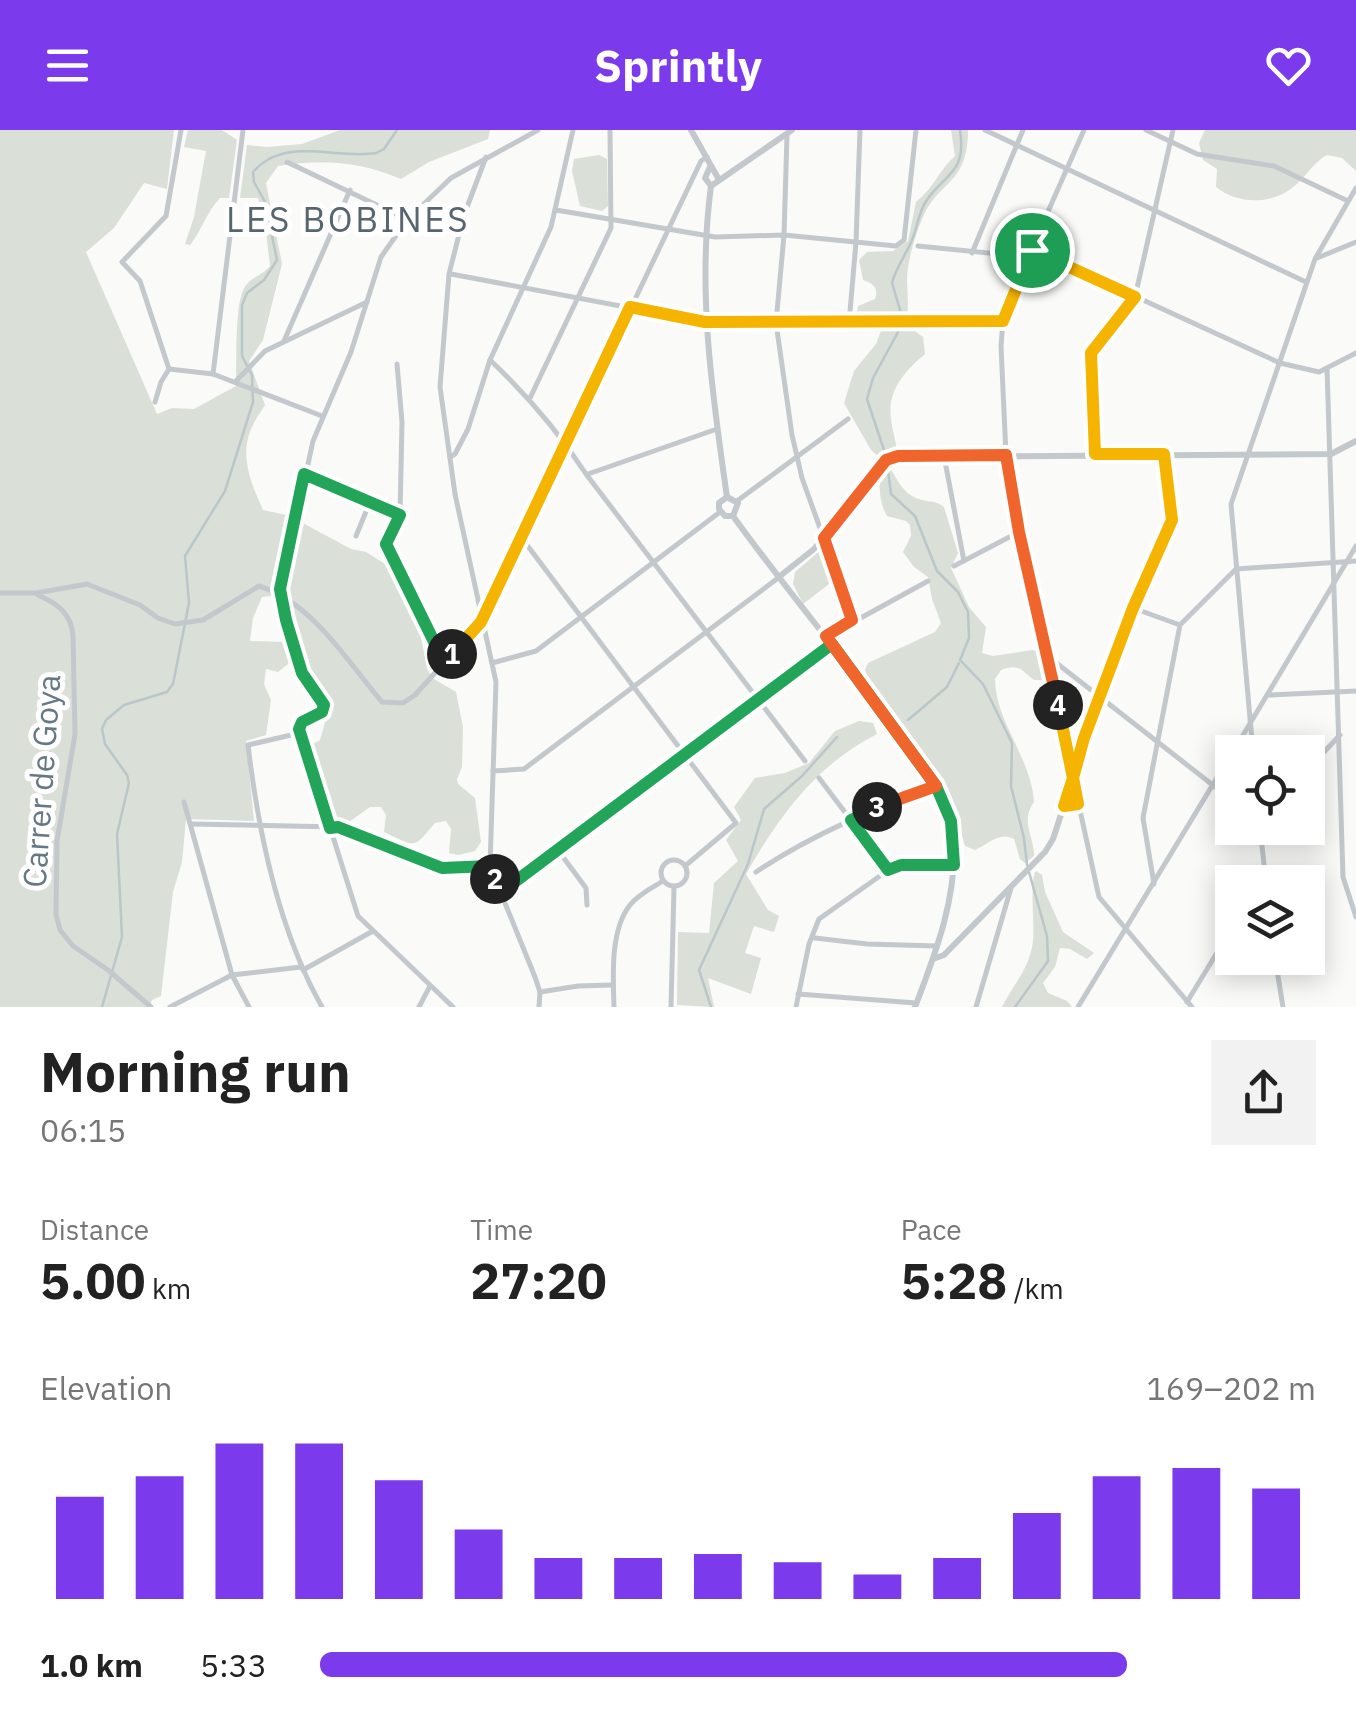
<!DOCTYPE html>
<meta charset="utf-8">
<style>
:root{--surface:#fff;--page:#f2f2f2;--text:#222;--muted:#767676;--accent:#7c3aed}
body{margin:0;font-family:"IBM Plex Sans",sans-serif;background:var(--page);color:var(--text);height:100vh;display:flex;flex-direction:column;font-size:38px;white-space:nowrap}
*{box-sizing:border-box;margin:0}
p{font-size:32px;color:var(--muted)}
.icon{flex:none;width:55px;height:55px;fill:none;stroke:currentColor;stroke-width:2;stroke-linecap:round;stroke-linejoin:round}
.map{position:relative;height:877px;overflow:hidden}
.sheet{display:flex;flex-direction:column;background:var(--surface);flex:1}
.sheet>*{flex:none}
.controls{position:absolute;left:1215px;top:605px;display:grid;gap:20px}
.controls a{display:grid;place-items:center;width:110px;height:110px;border-radius:0px;background:var(--surface);box-shadow:0 5px 25px #0003;font-size:50px}
.pin{position:absolute;display:grid;place-items:center;width:85px;height:85px;color:#fff;margin:-42px;border:5px solid #fff;border-radius:50%;box-shadow:0 2px 10px #0007}
.km{position:absolute;width:50px;height:50px;margin:-25px;border-radius:50%;background:#222;color:#fff;font-size:28px;line-height:50px;text-align:center}
.round{display:grid;place-items:center;flex:none;width:105px;height:105px;border-radius:0px;background:var(--page)}
.overview{display:flex;align-items:center;justify-content:space-between;height:170px;padding:0 40px}
h1{font-size:55px;font-weight:700;line-height:75px}
.figures{display:grid;grid-template-columns:repeat(3,1fr);gap:15px;height:170px;padding:10px 40px}
.figures div{display:grid;align-content:center}
.figures b{font-size:50px;font-weight:700}
.figures small{font-size:28px;font-weight:400}
.figures p{font-size:28px}
.chart{height:280px;padding:20px 40px}
.chart p{display:flex;justify-content:space-between}
.chart svg{width:100%;height:180px;margin-top:10px;stroke:var(--accent);stroke-width:6}
ul{padding:0 40px;list-style:none;font-size:32px}
li{display:grid;grid-template-columns:160px 120px 1fr;align-items:center;height:75px}
li i{height:25px;border-radius:12px;background:var(--accent)}
header{display:flex;justify-content:space-between;align-items:center;height:130px;padding:0 40px;background:var(--accent);color:#fff;font-size:45px;font-weight:700}
.map>svg:first-child{display:block}
.green{fill:#dadfd7}
.lines{fill:none;stroke-linecap:round;stroke-linejoin:round}
.stream{stroke:#b9c7ca;stroke-width:2.5}
.minor{stroke:#c3c8cc;stroke-width:5}
.tertiary{stroke:#c3c8cc;stroke-width:6}
.split-1-casing{stroke:#fff;stroke-width:20}
.split-2-casing{stroke:#fff;stroke-width:20}
.split-3-casing{stroke:#fff;stroke-width:20}
.split-4-casing{stroke:#fff;stroke-width:20}
.split-5-casing{stroke:#fff;stroke-width:20}
.split-1{stroke:#f5b400;stroke-width:12}
.split-2{stroke:#22a559;stroke-width:12}
.split-3{stroke:#22a559;stroke-width:12}
.split-4{stroke:#f0652b;stroke-width:12}
.split-5{stroke:#f5b400;stroke-width:12}
.labels{text-anchor:middle;stroke-width:10;stroke-linejoin:round;paint-order:stroke}
.street-label{font-size:32px;fill:#657883;stroke:#fff}
.neighbourhood-label{font-size:35px;letter-spacing:2.5px;fill:#57666e;stroke:#fff}
</style>
<header><svg class="icon" aria-label="menu" viewBox="0 0 24 24"><path d="M4 6h16M4 12h16M4 18h16"/></svg>Sprintly<svg class="icon" aria-label="heart" viewBox="0 0 24 24"><path d="M12 20l-8-8c-3-5 5-10 8-4 3-6 11-1 8 4z"/></svg></header>
<div class="map">
<svg width="1356" height="877" viewBox="0 0 1356 877">
<rect width="100%" height="100%" fill="#fafaf8"/>
<g class="green">
<path d="M0 0H174L167 59 144 53 114 98 86 122 157 284 172 278 194 279 236 256C237 233 234 169 246 155 253 146 263 145 270 136L265 93 258 68H240L247 15 267 17 302 14 340 0H490L488 9 429 32 401 49C359 31 322 29 278 36L266 53 282 134 263 210 249 231 265 275C261 282 256 288 253 295 238 324 251 353 263 380L291 386 278 465 262 467 253 488 250 511 286 512 292 531 278 542 266 539 264 554 271 570 266 605 246 611 254 691 186 689 182 732 173 762 161 866 152 870 149 877H0Z"/>
<path d="M188 0H222L237 10 229 68H220C207 81 202 100 190 115L185 114 194 87 206 21 184 17Z"/>
<path d="M951 0H968C968 55 939 50 923 87 915 105 908 129 907 148 907 165 910 178 905 194L923 207 925 224C905 241 887 260 891 289 892 300 896 310 897 322L881 329 871 320 844 273 854 241 876 214 884 193 881 187 857 182 858 176 875 169C879 158 873 153 863 150L859 130 867 122 893 121 908 111 916 72C933 59 940 39 955 26Z"/>
<path d="M1205 0H1356V41L1342 28 1327 25C1312 33 1306 48 1292 58 1270 75 1237 74 1216 57L1217 39 1203 30 1199 13Z"/>
<path d="M599 25 607 29 608 76 602 81 580 76 572 41 574 29Z"/>
<path d="M886 335C897 344 896 355 912 366 923 373 935 369 944 377L958 423 951 438 969 477 986 497 982 523 993 526 1033 520C1045 524 1048 540 1042 550H1034C1021 540 1019 533 1001 540L995 549C995 591 1031 627 1034 672 1020 691 1034 706 1034 726L1025 733 1020 729 1014 709C999 701 989 714 975 720L965 716 948 660 867 547 865 540 868 533 935 502 941 493 932 469 928 447 914 437 903 422 911 406 910 395 906 391 887 386C879 372 876 349 886 335Z"/>
<path d="M299 391 351 419 366 422 385 434 421 507 427 539 434 549 456 562 463 597 462 637 457 649 458 654 475 668 481 712 475 721 458 725 449 723 451 699 446 691 435 693C412 720 417 717 384 702L386 685 381 677H370L349 692 339 690 334 684 312 619 313 614 320 610 331 571 306 536 290 477 286 452Z"/>
<path d="M822 419 833 451 803 474 793 454 795 442Z"/>
<path d="M859 591 873 593 877 604C815 636 780 685 746 744L768 780 779 786 774 802 754 796 745 823 761 828 751 864 708 848 714 877 677 875 678 802 709 803 714 753 738 731 726 710 741 690 734 677 755 648 785 643 809 633 835 601Z"/>
<path d="M1036 741 1042 745 1045 762 1063 802 1094 823 1087 829 1070 819 1060 818 1055 837 1043 853 1048 863 1067 871 1072 877H1002C1013 855 1030 838 1033 811 1035 794 1029 750 1036 741Z"/>
</g>
<g class="lines">
<g class="stream">
<path d="M886 326 867 269 873 248 898 202 900 180 892 153C896 137 906 125 912 110 917 98 918 85 925 73 943 43 967 46 960 0"/>
<path d="M887 333 891 364 915 386 937 441 958 462 968 482 969 508 960 530 983 554 1012 613 1011 656 1024 708 1027 735"/>
<path d="M908 590 947 557 959 533"/>
<path d="M102 877 122 807 117 704 129 653 127 645 105 614 102 599 106 590 124 575 167 562 173 554 189 473 185 426 225 361 253 272 252 245 242 226V175L247 163 264 150 277 130 265 72 254 52 253 42C285 5 335 30 376 23L384 19 397 0"/>
<path d="M711 877 699 840 748 734 764 679 802 646 837 607"/>
<path d="M1015 877 1048 831 1047 806 1029 742"/>
</g>
<g class="minor">
<path d="M985 0 1306 152"/>
<path d="M1084 0 1016 154 1003 191 1001 216 1006 325 1019 402 1099 767 1192 877"/>
<path d="M1146 0 1197 24 1274 36 1348 71"/>
<path d="M787 5 784 105 776 193 792 305 802 348 853 490"/>
<path d="M486 27 464 85 449 144 440 257 455 364 496 552 490 736 535 847 540 862 539 877"/>
<path d="M287 32 406 89"/>
<path d="M556 80 715 107 784 105 896 116 904 110 916 0"/>
<path d="M918 116 1029 127"/>
<path d="M1032 119 1280 233 1319 242 1356 223"/>
<path d="M972 123 1023 0"/>
<path d="M1317 128 1356 112"/>
<path d="M451 144 705 192 1003 191"/>
<path d="M849 193 856 112 860 0"/>
<path d="M284 211 350 60"/>
<path d="M490 230C527 265 558 301 586 344L805 631"/>
<path d="M397 234 402 292 400 385 386 415 444 532"/>
<path d="M1327 238 1343 747 1356 787"/>
<path d="M169 239 140 151 122 132 166 86 181 0"/>
<path d="M169 239 213 244 322 286"/>
<path d="M213 244 243 0"/>
<path d="M236 251 265 221 367 172"/>
<path d="M530 268 611 98 610 0"/>
<path d="M155 272 161 252 169 239"/>
<path d="M1095 324 1091 223 1135 167 1173 0"/>
<path d="M944 326 964 431"/>
<path d="M450 327 455 324 468 299 490 230 551 97 573 0"/>
<path d="M304 344 400 385"/>
<path d="M588 344 717 299"/>
<path d="M737 371 848 289"/>
<path d="M356 406 370 372"/>
<path d="M521 407 736 693 685 736"/>
<path d="M954 436 1019 402"/>
<path d="M0 463H36L87 454 140 475 158 488 175 494 203 490 259 456C313 473 347 531 382 572L403 573 415 565 481 492 701 31 707 27"/>
<path d="M38 465C58 474 71 483 73 506L75 604 57 711 56 784 60 800 73 816 108 840 151 877"/>
<path d="M1133 478 1180 495"/>
<path d="M826 507 928 451"/>
<path d="M1050 528 1232 670"/>
<path d="M492 533 536 521 720 382"/>
<path d="M1269 565 1356 561"/>
<path d="M300 603 248 615C258 700 279 801 322 877"/>
<path d="M1233 622 1356 416"/>
<path d="M1253 622 1231 374 1315 129 1356 58"/>
<path d="M1308 639 1340 605"/>
<path d="M493 641 524 639 778 448"/>
<path d="M1074 645 1133 478 1172 391 1164 325"/>
<path d="M819 648 888 739"/>
<path d="M184 672 232 845 249 877"/>
<path d="M191 694 338 697 442 737 490 736"/>
<path d="M1260 698 1266 752"/>
<path d="M557 719 586 758 587 775"/>
<circle cx="674" cy="743" r="13"/>
<path d="M756 742C813 704 873 679 937 656"/>
<path d="M1154 754 1143 688 1180 495 1236 439 1356 431"/>
<path d="M500 763 832 514"/>
<path d="M815 808 867 814 937 816"/>
<path d="M1275 828 1283 877"/>
<path d="M303 840 373 801"/>
<path d="M540 862 578 856 613 855"/>
<path d="M798 864 916 873"/>
<path d="M1187 872 1232 798"/>
<path d="M170 877 232 845 301 837"/>
<path d="M419 877 430 856"/>
<path d="M453 877 358 786 299 599 302 592 322 582 324 575 302 543 286 490 281 459 313 311 351 222 381 127 407 90 451 48 538 0"/>
<path d="M614 877C613 846 610 800 630 775 639 764 652 758 663 751"/>
<path d="M671 877 674 757"/>
<path d="M796 877 809 814 819 789 894 736 954 735"/>
<path d="M976 877 1011 758"/>
<path d="M1078 877 1232 623"/>
</g>
<g class="tertiary">
<path d="M691 0 718 48"/>
<path d="M710 37 705 48 711 56"/>
<path d="M711 56C697 160 712 263 727 367"/>
<path d="M711 56 792 0"/>
<path d="M727 367 719 373V379L725 386H733"/>
<path d="M727 367 738 373 733 386"/>
<path d="M733 386C779 450 830 511 878 575 906 614 948 656 953 706 959 763 935 825 915 877"/>
<path d="M780 446 814 419 881 335 893 327 1331 324 1356 311"/>
<path d="M933 829 944 825 1045 722 1053 709 1073 648"/>
</g>
</g>
<g class="lines">
<g class="split-1-casing">
<path id="split-1" d="M452 524 481 492 630 177 705 192 1003 191 1032 120"/>
</g>
<g class="split-2-casing">
<path id="split-2" d="M452 524 444 532 386 414 400 385 304 344 280 459 286 490 302 543 324 575 322 582 302 592 299 599 330 698 338 697 442 738 490 736 495 749"/>
</g>
<g class="split-3-casing">
<path id="split-3" d="M495 749 500 763 832 514 936 656 951 691 954 735H901L888 740 851 690 877 677"/>
</g>
<g class="split-4-casing">
<path id="split-4" d="M877 677 936 656 826 506 852 490 824 408 886 330 898 326 1006 325 1019 402 1058 575"/>
</g>
<g class="split-5-casing">
<path id="split-5" d="M1032 120 1135 167 1091 223 1095 324H1164L1172 390 1133 478 1084 608 1073 648 1078 674 1064 676 1073 648 1058 575"/>
</g>
<use href="#split-1" class="split-1"/>
<use href="#split-2" class="split-2"/>
<use href="#split-3" class="split-3"/>
<use href="#split-4" class="split-4"/>
<use href="#split-5" class="split-5"/>
</g>
<g class="labels">
<g class="street-label">
<text transform="translate(42 651) rotate(-86)" y="11">Carrer de Goya</text>
</g>
<g class="neighbourhood-label">
<text x="348" y="102">LES BOBINES</text>
</g>
</g>
</svg>
<div class="controls">
<a><svg class="icon" aria-label="locate" viewBox="0 0 24 24"><circle cx="12" cy="12" r="6"/><path d="M12 2v4M12 18v4M2 12h4M18 12h4"/></svg></a>
<a><svg class="icon" aria-label="layers" viewBox="0 0 24 24"><path d="M12 4l9 5-9 5-9-5zM3 14l9 5 9-5"/></svg></a>
</div>
<div class="pin" style="left:1032px;top:120px;background:#1e9e55"><svg class="icon" aria-label="arrive" viewBox="0 0 24 24"><path d="M6 21V4h12l-3 4 3 4H6"/></svg></div>
<b class="km" style="left:452px;top:524px">1</b>
<b class="km" style="left:495px;top:749px">2</b>
<b class="km" style="left:877px;top:677px">3</b>
<b class="km" style="left:1058px;top:575px">4</b>
</div>
<section class="sheet">
<div class="overview"><div><h1>Morning run</h1><p>06:15</p></div><a class="round"><svg class="icon" aria-label="share" viewBox="0 0 24 24"><path d="M12 15V3M7 8l5-5 5 5M5 13v7h14v-7"/></svg></a></div>
<div class="figures">
<div><p>Distance</p><b>5.00<small> km</small></b></div>
<div><p>Time</p><b>27:20</b></div>
<div><p>Pace</p><b>5:28<small> /km</small></b></div>
</div>
<div class="chart"><p><span>Elevation</span>169–202 m</p>
<svg viewBox="0 0 160 44" preserveAspectRatio="none"><path d="M5 44V19M15 44V14M25 44V6M35 44V6M45 44V15M55 44V27M65 44V34M75 44V34M85 44V33M95 44V35M105 44V38M115 44V34M125 44V23M135 44V14M145 44V12M155 44V17"/></svg>
</div>
<ul>
<li><b>1.0 km</b>5:33<i style="width:81%"></i></li>
</ul>
</section>
